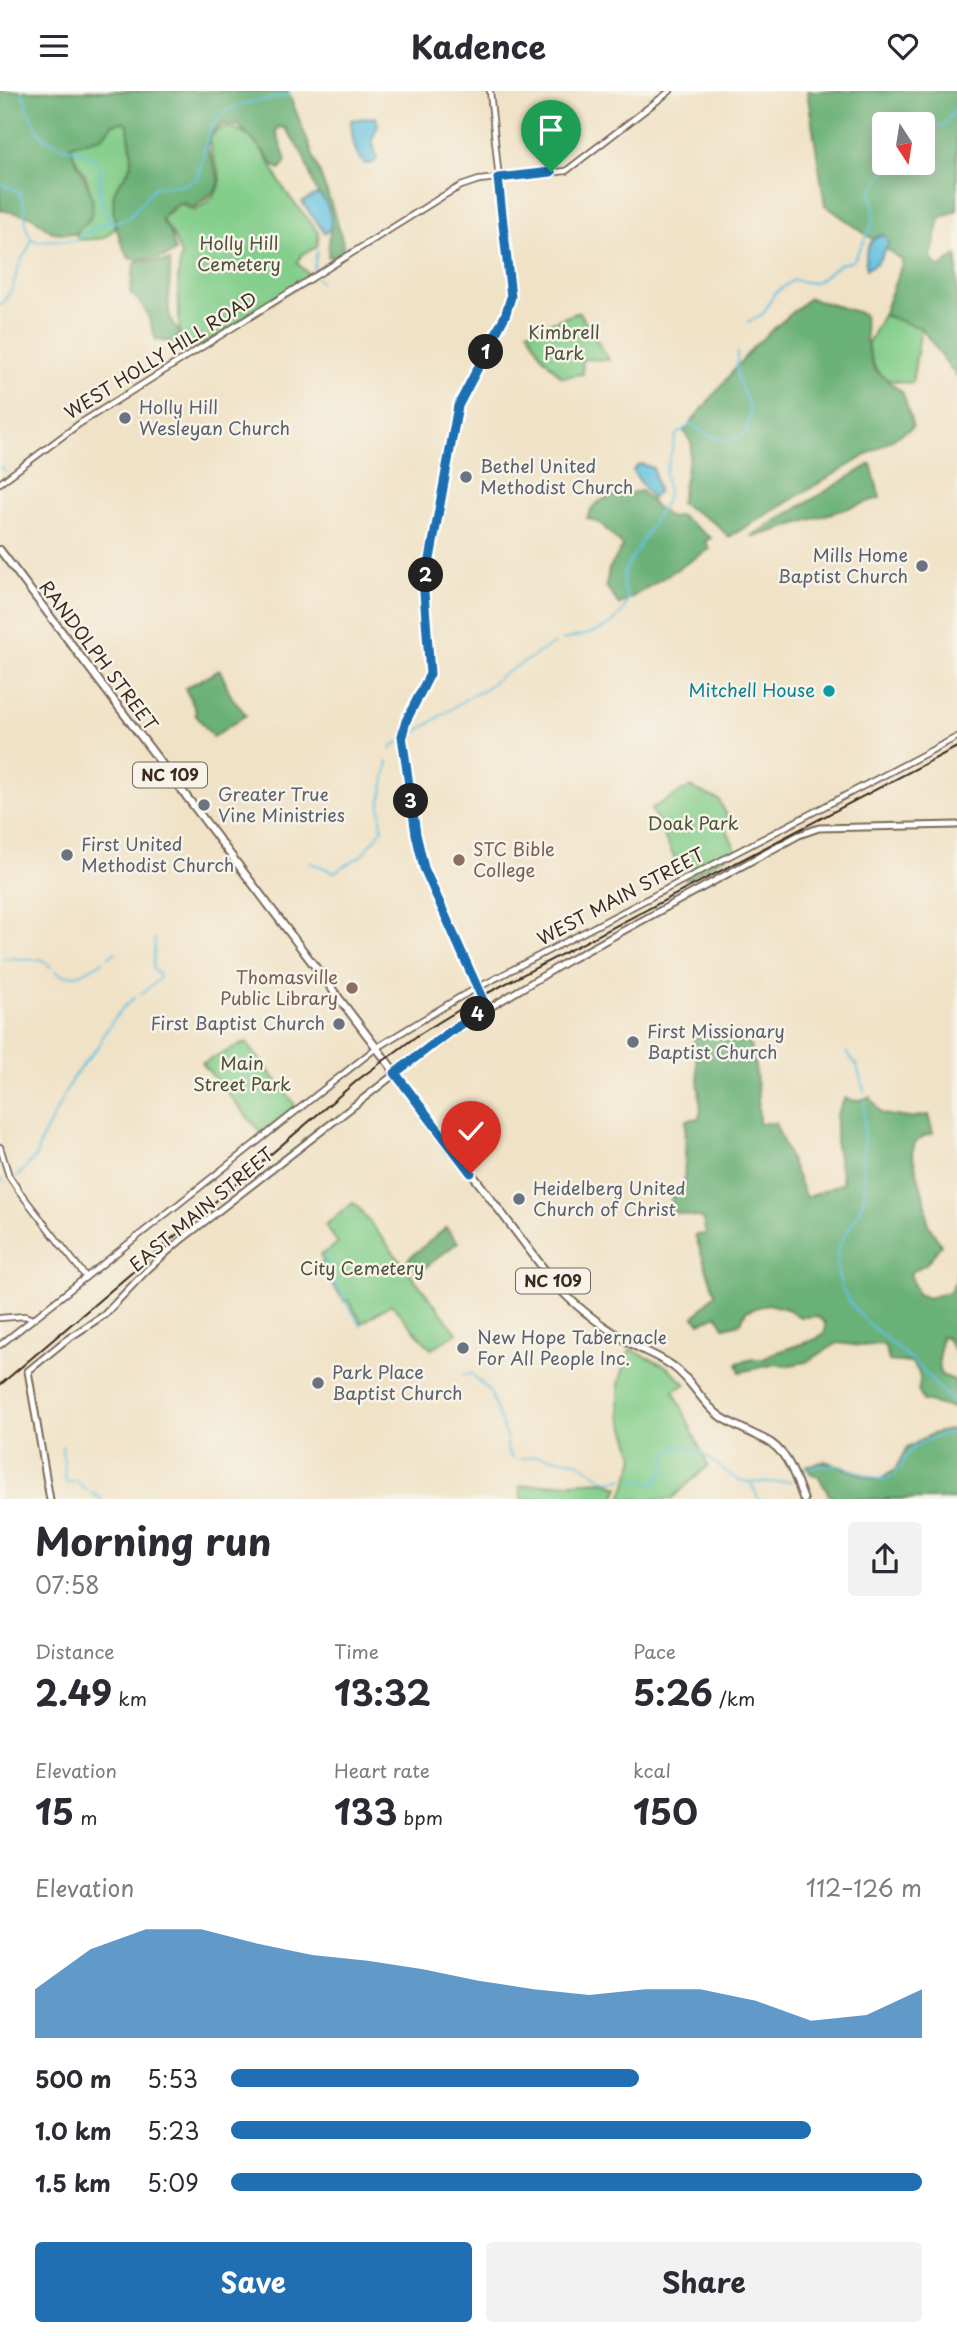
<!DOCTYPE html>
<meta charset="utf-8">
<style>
:root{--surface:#fff;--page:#f2f2f3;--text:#2b2b33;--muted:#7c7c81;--accent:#1f6fb2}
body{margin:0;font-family:"Playpen Sans",sans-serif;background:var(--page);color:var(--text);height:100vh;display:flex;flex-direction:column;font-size:26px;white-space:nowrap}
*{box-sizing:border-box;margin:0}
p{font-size:23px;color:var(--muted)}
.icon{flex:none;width:38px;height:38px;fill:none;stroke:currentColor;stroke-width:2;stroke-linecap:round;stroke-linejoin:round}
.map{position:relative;height:1408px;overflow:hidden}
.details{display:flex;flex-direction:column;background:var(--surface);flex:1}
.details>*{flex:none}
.needle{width:46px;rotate:168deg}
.buttons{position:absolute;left:872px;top:21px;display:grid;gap:14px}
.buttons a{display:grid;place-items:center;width:63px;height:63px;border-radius:7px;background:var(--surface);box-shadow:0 4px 18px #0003;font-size:35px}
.pin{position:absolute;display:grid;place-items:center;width:60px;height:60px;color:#fff;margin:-72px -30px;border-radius:50% 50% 50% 0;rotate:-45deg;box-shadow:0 0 7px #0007}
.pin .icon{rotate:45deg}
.km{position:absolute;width:35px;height:35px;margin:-18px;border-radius:50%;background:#222;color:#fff;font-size:19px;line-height:35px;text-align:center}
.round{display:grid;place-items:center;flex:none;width:74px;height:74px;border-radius:7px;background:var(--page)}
.summary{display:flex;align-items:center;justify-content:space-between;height:119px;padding:0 35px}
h1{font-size:38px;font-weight:700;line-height:52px}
.figures{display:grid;grid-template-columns:repeat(3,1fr);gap:10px;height:119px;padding:7px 35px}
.figures div{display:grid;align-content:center}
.figures b{font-size:35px;font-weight:700}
.figures small{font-size:19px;font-weight:400}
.figures p{font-size:19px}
.chart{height:196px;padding:14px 35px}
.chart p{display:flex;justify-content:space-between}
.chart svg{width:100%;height:126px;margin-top:7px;fill:var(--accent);opacity:.7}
.cta{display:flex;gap:14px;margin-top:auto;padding:14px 35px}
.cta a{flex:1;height:80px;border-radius:7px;background:var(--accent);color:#fff;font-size:28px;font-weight:700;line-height:80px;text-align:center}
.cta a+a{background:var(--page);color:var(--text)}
ul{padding:0 35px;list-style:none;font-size:23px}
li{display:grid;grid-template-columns:112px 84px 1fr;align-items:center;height:52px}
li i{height:18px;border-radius:9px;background:var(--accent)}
header{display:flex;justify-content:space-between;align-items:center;height:91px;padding:0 35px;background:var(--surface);font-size:32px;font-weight:700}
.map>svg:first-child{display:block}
.green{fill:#83ce8b;stroke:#5f7c54;stroke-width:2}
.forest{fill:#6ab177;stroke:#526e4a;stroke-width:2;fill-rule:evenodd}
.water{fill:#62c1e0;stroke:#4e767f;stroke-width:2}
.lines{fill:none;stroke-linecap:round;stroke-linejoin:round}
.stream{stroke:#62c1e0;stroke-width:2}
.tertiary-casing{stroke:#7a6a59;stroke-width:8}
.secondary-casing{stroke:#7a6a59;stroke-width:9}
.primary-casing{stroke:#7a6a59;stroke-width:10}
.tertiary{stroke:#fff;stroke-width:4.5}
.secondary{stroke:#fff;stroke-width:5}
.primary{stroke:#fff;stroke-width:6}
.rail{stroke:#3b2a1e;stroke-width:2}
.route-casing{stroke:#fff;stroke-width:14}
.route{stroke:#1f6fb2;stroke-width:9}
.worship-dot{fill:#6b7280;stroke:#f7f3e8;stroke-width:2.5}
.culture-dot{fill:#0f9aa8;stroke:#f7f3e8;stroke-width:2.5}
.education-dot{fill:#8d6e63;stroke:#f7f3e8;stroke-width:2.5}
.labels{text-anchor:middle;stroke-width:5;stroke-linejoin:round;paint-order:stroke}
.shield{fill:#f7f3e8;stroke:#73665b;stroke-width:2}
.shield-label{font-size:16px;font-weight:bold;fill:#3b2a1e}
.park-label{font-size:18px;fill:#4d5339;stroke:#f7f3e8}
.street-label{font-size:18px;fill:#3b2a1e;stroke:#f7f3e8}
.worship-label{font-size:18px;fill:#5b616d;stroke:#f7f3e8;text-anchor:start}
.culture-label{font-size:18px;fill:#0d838f;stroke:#f7f3e8;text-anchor:end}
.education-label{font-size:18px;fill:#785e54;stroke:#f7f3e8;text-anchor:start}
</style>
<header><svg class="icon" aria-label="menu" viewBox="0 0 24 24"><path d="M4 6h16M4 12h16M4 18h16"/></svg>Kadence<svg class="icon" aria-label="heart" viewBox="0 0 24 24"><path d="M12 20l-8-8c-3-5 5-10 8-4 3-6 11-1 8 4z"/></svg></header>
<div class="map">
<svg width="957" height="1409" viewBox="0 0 957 1409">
<rect width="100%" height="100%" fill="#f7f3e8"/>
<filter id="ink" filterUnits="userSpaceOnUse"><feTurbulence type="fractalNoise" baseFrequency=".0143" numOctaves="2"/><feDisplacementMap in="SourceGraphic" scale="14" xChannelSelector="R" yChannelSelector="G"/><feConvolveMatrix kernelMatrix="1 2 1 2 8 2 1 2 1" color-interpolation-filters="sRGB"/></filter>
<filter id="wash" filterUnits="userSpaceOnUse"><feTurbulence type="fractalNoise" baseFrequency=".00686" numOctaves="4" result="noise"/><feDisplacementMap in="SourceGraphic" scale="28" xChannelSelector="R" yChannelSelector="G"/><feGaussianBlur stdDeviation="1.57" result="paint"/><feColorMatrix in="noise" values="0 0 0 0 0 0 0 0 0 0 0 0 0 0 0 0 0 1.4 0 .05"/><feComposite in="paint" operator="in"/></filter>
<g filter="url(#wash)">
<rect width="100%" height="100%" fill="#f0e2c6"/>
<g class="green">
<path d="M123 31 128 34 132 68 130 78 115 99 113 107 115 137 104 147 80 149 75 143 90 128C90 113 91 100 86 86 81 75 72 67 71 54 89 47 98 50 113 33Z"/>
<path d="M228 36C262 42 271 80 288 104 298 117 310 129 319 143L317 156 302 163 297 172 312 186 185 267 181 260 179 225 178 187 181 164 173 144 162 128 180 112 194 120C204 114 214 107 219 97 227 79 189 42 228 36Z"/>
<path d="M579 221 609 269 582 268 583 283 562 286 542 265 528 240Z"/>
<path d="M883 224 921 237 912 292C879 290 876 285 867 254Z"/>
<path d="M690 696 719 709 729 729 725 735 736 759 685 789 651 718Z"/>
<path d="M246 951 296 1015 261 1042 202 972Z"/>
<path d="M353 1112 357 1115 457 1242 431 1258 391 1213 362 1232 348 1209 345 1211 318 1174 324 1170 320 1165 338 1152 325 1134Z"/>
<path d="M630 1258 666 1275 686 1293 674 1300 708 1375 671 1408H621L635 1367 621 1325 619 1309V1292Z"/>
<path d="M602 1390 619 1396 614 1408H521L520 1395Z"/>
</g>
<g class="forest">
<path d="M0 0H288C296 21 346 144 343 157 341 162 336 164 331 167L328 165 331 127 328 117 316 99 303 64 285 37 278 36 276 40 286 70 280 78 274 75 264 61 239 35 223 33 211 42 207 56 220 91 216 99 194 117 182 111C174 113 165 121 161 129L171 143 175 160 168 165 158 167 130 168C119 153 109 118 115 100 119 90 129 83 131 72 134 59 128 47 128 34L123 31 113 33 102 46 71 54C72 74 102 103 90 127 87 133 80 137 75 143L52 141 31 125 0 119Z"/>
<path d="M807 0H957V119L940 127 931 167 939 177 957 164V286L921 237 883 224 903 170 825 114ZM884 33H922V72H884Z"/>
<path d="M137 170H170C172 193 163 215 174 236L179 238 176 252 156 249C150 230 147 215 130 202L134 175Z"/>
<path d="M809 207 864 223 867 254 874 278 903 302 913 336 729 446 716 433 680 412 692 353 684 340 754 255Z"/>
<path d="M871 373 880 407 761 444 751 445Z"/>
<path d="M641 400 655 415 670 427 679 424 711 447 705 450 710 458 619 514 606 495 609 478 623 455 601 433 587 427C595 403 619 405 641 400Z"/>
<path d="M220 579 231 605 246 624 213 646 195 623 196 620 185 597Z"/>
<path d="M745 943C758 968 758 1004 759 1032H775L806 1107 843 1092 836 1055V1026L845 1007 856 1010 870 1006 882 1023 909 1027 928 1024 933 1042 924 1045 915 1052 912 1062 926 1114 928 1133 941 1154 927 1172 910 1182 917 1203 928 1207 949 1201 956 1190 957 1174V1264L946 1246 941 1245 939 1271 941 1284 955 1289 957 1318 923 1310 918 1299C922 1288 920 1280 912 1272L889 1270 887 1261 883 1253 861 1255 838 1252 806 1271 785 1275 776 1273 740 1281 737 1272 753 1268H764L771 1263 816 1248 825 1241V1232L817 1225 800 1226 787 1218 768 1213 746 1220 741 1232 724 1236 717 1224 700 1232 694 1226 715 1203 695 1144 706 1143 702 1127 672 1121 671 1105 684 1100 686 1029 699 1027 701 1020 694 946Z"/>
<path d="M446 1137 458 1151 418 1182 408 1168Z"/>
<path d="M957 1337V1408H836L829 1404 819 1386 811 1383 806 1375 825 1370 878 1390 895 1379 906 1358 932 1343Z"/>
</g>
<g class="water">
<path d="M376 26 378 34 372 49 377 68 373 72 366 73C353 64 352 45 351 29Z"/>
<path d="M318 103C327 109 333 127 330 138L325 142 302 111Z"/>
<path d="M882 143 887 148 888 154 878 171 867 178C863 164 868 149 882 143Z"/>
<path d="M642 373 653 377 658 400 652 408 633 380 637 375Z"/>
</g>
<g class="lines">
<g class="stream">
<path d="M22 0 29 23 43 46 60 55 80 60 100 72V105L109 129"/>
<path d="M922 40 935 34 942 36 957 17"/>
<path d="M0 92 20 102C27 117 23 136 31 148L39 151C52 146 66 152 80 149L85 142 109 130 116 131 129 126 155 96 186 93 196 88C210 55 201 22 247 12 261 8 276 9 290 3"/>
<path d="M314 178 317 160"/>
<path d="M317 187 320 191"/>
<path d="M0 214C17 199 13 185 22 168 26 160 30 158 31 148"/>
<path d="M748 231 763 223 774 203 793 189 812 192 818 190 840 173 853 170 872 135 874 119 871 101 892 72"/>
<path d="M0 375 5 381"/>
<path d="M563 549C592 542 618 540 628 508L623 495 624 481 666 409 668 402 665 384 676 344 691 333C707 346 727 353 746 342 756 316 744 308 737 286 735 278 738 270 737 262"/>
<path d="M406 648 469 606 482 600 501 585 555 552"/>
<path d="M391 659 393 654 400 651"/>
<path d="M309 771 334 781 361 765 377 746 382 738 380 714 388 671"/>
<path d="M109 866 116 861"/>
<path d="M3 867 35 869 41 868 51 876"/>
<path d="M55 880C69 892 90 879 103 870"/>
<path d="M141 903 159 888V883L153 878 155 848"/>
<path d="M846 961 857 975 864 1000"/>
<path d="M865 1009C864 1028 864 1048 863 1068 862 1081 867 1093 864 1105 860 1128 842 1140 838 1163 830 1212 881 1242 912 1269 928 1283 940 1301 957 1314"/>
<path d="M18 1085 36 1065 40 1052 73 986 100 953 103 944 121 919 135 906"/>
<path d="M0 1089 3 1090"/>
<path d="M327 1166 331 1186 361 1235"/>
<path d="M463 1284 472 1283 490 1301 507 1348"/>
<path d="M507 1352 508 1361 513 1367"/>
<path d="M62 1355 66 1392 76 1390 88 1400"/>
<path d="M520 1368 535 1365 576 1370 607 1390 624 1388"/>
<path d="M800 1381C826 1371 836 1371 862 1382 868 1384 876 1388 883 1388 900 1386 901 1367 912 1358 922 1348 944 1343 957 1340"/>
<path d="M632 1388 655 1393C658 1389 663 1382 664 1378 668 1365 663 1362 678 1355L699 1360 736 1388C754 1394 773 1391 791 1390"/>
<path d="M751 1392 759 1409"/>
<path d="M92 1402 102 1409"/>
</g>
</g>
</g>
<g filter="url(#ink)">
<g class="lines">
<g class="tertiary-casing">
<g id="tertiary">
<path d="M0 392 79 333 443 105 461 95 479 89 566 80 670 0"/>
<path d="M487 918 424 777 416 743 402 645 406 630 430 583 424 501 458 315 505 225 511 206 490 0"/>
<path d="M0 1056 9 1085 19 1100 86 1186"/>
<path d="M0 1227 25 1225 32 1228"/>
<path d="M0 1254 376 957 460 906 957 646"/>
</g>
</g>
<g class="secondary-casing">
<path id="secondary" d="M50 1409 28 1280 66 1249 104 1224 147 1179 181 1149 449 941 566 871 799 744 819 737 957 734"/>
</g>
<g class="primary-casing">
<path id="primary" d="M0 459 556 1194C576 1216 602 1235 627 1250 642 1260 660 1265 674 1276 693 1290 702 1313 721 1326 735 1335 750 1341 764 1348 788 1359 795 1386 804 1409"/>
</g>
<use href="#tertiary" class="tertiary"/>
<use href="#secondary" class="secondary"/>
<use href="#primary" class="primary"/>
<path class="rail" d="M0 1294 359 988 418 944 482 905 957 656"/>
</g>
</g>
<g class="lines" filter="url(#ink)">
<g class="route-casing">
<path id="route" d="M471 1082 395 982 449 941 487 918 424 777 416 743 402 645 406 630 430 583 424 501 458 315 505 225 511 206 498 87 551 81"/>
</g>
<use href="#route" class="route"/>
</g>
<g class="worship-dot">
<circle cx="125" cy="327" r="7"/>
<circle cx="466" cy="386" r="7"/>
<circle cx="922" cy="475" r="7"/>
<circle cx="204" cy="714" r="7"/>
<circle cx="67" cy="764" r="7"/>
<circle cx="339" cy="933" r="7"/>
<circle cx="633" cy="951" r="7"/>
<circle cx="519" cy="1108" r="7"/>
<circle cx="463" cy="1257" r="7"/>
<circle cx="318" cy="1292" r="7"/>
</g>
<circle class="culture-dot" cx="829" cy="600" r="7"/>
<g class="education-dot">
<circle cx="459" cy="769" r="7"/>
<circle cx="352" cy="897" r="7"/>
</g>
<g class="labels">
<g class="shield">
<rect x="133" y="671.5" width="74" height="25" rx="5"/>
<rect x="516" y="1177.5" width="74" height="25" rx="5"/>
</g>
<g class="shield-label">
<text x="170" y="690">NC 109</text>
<text x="553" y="1196">NC 109</text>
</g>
<g class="park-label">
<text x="239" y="159">Holly Hill<tspan x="239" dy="21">Cemetery</tspan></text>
<text x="564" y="248">Kimbrell<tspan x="564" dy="21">Park</tspan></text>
<text x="693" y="739">Doak Park</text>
<text x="242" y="979">Main<tspan x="242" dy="21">Street Park</tspan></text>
<text x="362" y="1184">City Cemetery</text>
</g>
<g class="street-label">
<text transform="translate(161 265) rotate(-32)" y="6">WEST HOLLY HILL ROAD</text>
<text transform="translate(98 565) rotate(53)" y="6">RANDOLPH STREET</text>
<text transform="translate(621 806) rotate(-28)" y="6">WEST MAIN STREET</text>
<text transform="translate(202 1119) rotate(-40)" y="6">EAST MAIN STREET</text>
</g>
<g class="worship-label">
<text x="139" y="323">Holly Hill<tspan x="139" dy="21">Wesleyan Church</tspan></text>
<text x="480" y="382">Bethel United<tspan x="480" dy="21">Methodist Church</tspan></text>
<text x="908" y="471" text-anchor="end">Mills Home<tspan x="908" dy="21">Baptist Church</tspan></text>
<text x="218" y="710">Greater True<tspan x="218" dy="21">Vine Ministries</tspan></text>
<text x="81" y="760">First United<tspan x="81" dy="21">Methodist Church</tspan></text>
<text x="325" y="939" text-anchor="end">First Baptist Church</text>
<text x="647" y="947">First Missionary<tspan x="647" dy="21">Baptist Church</tspan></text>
<text x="533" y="1104">Heidelberg United<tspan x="533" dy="21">Church of Christ</tspan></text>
<text x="477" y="1253">New Hope Tabernacle<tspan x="477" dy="21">For All People Inc.</tspan></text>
<text x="332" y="1288">Park Place<tspan x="332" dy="21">Baptist Church</tspan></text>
</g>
<g class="culture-label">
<text x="815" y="606">Mitchell House</text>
</g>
<g class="education-label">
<text x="473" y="765">STC Bible<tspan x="473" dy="21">College</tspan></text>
<text x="338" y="893" text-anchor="end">Thomasville<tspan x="338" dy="21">Public Library</tspan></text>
</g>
</g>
</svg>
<div class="buttons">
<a><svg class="needle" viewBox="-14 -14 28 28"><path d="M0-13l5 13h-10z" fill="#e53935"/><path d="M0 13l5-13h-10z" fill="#7c7c81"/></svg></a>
</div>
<div class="pin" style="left:551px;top:81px;background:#1e9e55"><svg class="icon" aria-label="arrive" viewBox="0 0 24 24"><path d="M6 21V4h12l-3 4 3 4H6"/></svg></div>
<div class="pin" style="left:471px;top:1082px;background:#d93025"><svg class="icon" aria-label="check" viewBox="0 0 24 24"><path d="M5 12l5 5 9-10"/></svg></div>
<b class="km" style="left:486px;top:261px">1</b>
<b class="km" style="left:426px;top:484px">2</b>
<b class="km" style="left:411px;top:710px">3</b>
<b class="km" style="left:478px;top:923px">4</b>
</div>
<section class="details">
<div class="summary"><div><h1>Morning run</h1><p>07:58</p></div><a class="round"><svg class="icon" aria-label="share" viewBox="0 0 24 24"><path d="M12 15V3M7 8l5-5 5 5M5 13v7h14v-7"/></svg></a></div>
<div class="figures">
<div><p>Distance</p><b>2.49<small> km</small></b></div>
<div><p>Time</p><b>13:32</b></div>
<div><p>Pace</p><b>5:26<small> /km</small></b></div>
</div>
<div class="figures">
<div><p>Elevation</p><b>15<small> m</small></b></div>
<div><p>Heart rate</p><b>133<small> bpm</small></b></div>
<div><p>kcal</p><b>150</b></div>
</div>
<div class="chart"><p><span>Elevation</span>112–126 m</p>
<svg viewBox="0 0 160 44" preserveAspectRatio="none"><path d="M0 44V27L10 13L20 6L30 6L40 11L50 15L60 17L70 20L80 24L90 27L100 29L110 27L120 27L130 31L140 38L150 36L160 27V44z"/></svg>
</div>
<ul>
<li><b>500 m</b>5:53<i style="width:59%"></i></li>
<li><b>1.0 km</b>5:23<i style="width:84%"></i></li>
<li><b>1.5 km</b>5:09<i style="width:100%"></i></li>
</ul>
<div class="cta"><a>Save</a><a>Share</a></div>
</section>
